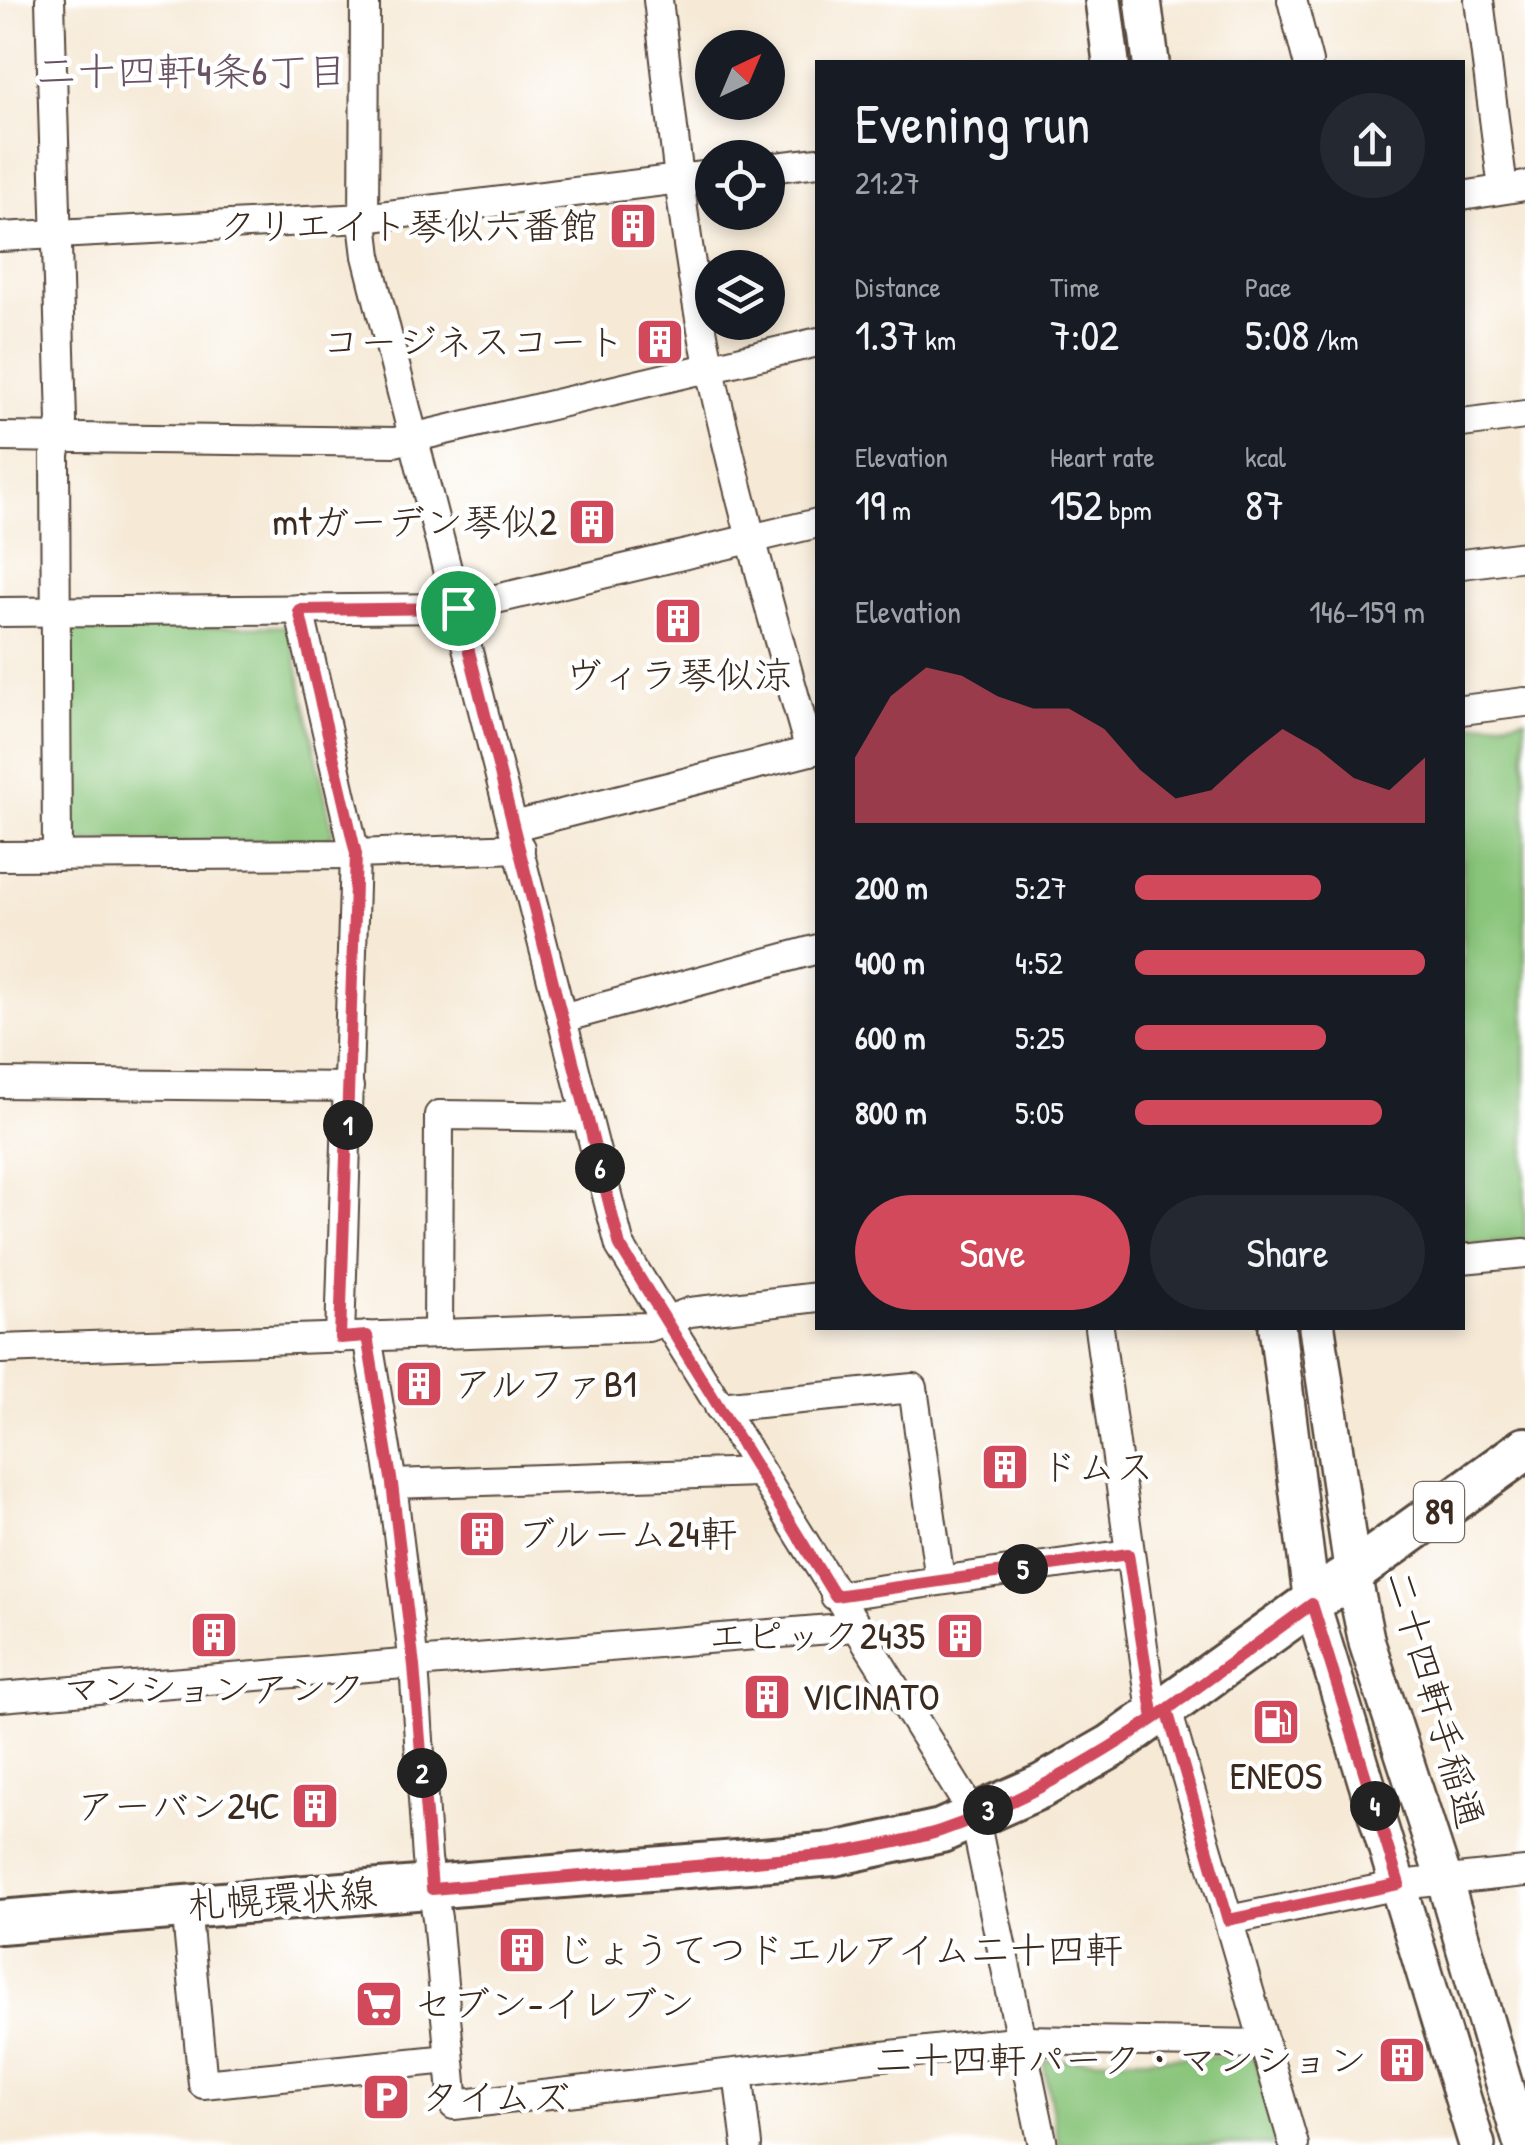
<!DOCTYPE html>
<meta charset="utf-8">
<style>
:root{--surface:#171b24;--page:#242831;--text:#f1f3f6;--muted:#9ea1a6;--accent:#d1495b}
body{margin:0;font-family:"Patrick Hand","Klee One",sans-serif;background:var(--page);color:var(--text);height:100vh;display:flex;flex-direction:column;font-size:38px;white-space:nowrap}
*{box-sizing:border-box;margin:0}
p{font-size:32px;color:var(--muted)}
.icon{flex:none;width:55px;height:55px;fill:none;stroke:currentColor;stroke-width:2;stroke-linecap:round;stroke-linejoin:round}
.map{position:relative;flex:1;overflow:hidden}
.details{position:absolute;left:815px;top:60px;width:650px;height:1270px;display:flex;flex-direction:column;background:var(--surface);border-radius:0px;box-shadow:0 5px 15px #0003}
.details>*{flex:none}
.needle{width:65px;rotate:44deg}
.buttons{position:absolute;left:695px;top:30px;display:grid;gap:20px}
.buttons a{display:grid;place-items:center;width:90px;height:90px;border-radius:50%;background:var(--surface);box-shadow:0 5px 15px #0003;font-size:50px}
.pin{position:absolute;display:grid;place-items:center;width:85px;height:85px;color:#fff;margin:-42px;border:5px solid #fff;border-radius:50%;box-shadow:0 2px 10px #0007}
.km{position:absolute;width:50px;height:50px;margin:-25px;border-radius:50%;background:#222;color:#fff;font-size:28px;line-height:50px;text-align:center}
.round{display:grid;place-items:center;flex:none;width:105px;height:105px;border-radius:52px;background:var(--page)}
.head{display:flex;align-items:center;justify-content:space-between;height:170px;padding:0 40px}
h1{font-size:55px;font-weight:600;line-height:75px}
.stats{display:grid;grid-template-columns:repeat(3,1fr);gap:15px;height:170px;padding:10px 40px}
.stats div{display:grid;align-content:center}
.stats b{font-size:42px;font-weight:600}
.stats small{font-size:28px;font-weight:400}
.stats p{font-size:28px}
.chart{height:280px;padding:20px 40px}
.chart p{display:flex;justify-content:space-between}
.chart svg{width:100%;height:180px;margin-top:10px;fill:var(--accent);opacity:.7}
.cta{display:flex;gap:20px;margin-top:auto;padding:20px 40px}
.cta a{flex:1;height:115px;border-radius:60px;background:var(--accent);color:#fff;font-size:40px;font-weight:600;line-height:115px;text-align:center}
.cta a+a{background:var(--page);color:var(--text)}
ul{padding:0 40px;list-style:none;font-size:32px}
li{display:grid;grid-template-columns:160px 120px 1fr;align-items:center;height:75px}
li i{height:25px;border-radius:12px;background:var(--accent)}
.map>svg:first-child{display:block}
.green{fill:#89c57a;stroke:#62784c;stroke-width:2.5}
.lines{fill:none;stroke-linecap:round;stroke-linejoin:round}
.minor-casing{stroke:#57473a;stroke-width:32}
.tertiary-casing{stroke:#57473a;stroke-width:40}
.primary-casing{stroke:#57473a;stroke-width:48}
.minor{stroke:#fff;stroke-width:28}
.tertiary{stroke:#fff;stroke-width:35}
.primary{stroke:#fff;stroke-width:42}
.route-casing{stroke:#fff;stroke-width:20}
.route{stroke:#d1495b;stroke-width:12}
.labels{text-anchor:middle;stroke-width:9;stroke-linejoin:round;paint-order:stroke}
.shield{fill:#fff;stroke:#766a62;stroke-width:2.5}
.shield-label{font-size:35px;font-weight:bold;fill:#3b2a1e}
.poi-label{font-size:38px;fill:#3b2a1e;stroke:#fff;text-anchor:start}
.street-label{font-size:38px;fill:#3b2a1e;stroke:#fff}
.neighbourhood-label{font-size:40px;fill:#695262;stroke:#fff}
</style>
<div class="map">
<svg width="1525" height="2145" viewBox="0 0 1525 2145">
<rect width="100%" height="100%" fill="#fff"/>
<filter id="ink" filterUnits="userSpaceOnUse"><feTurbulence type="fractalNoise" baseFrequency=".01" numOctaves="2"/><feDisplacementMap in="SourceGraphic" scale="20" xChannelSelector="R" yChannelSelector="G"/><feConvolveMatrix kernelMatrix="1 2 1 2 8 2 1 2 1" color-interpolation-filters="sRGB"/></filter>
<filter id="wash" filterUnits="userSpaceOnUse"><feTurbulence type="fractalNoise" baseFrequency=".0048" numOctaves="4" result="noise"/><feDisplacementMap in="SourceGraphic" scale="40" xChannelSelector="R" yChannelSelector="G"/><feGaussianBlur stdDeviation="2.25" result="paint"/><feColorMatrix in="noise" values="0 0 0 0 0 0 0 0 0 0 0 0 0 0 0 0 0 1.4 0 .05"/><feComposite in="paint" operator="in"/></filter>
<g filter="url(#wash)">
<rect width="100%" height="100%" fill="#f6ead7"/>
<g class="green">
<path d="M284 626 290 632 333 832 326 842H78L71 834 69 635 75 628Z"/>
<path d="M1525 718V1239L1463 1245 1462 726Z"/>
<path d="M1248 2055 1256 2061 1281 2145H1059L1043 2061Z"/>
</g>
</g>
<g filter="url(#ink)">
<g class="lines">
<g class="minor-casing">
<g id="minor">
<path d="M50 0 62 421 55 455 57 856"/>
<path d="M365 0 364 231 367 256 620 1246 974 1815 1043 2145"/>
<path d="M658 0C673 123 684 248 710 369 738 497 774 624 810 751"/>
<path d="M1292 0 1308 62"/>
<path d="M1479 0 1503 189"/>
<path d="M768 168 818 162"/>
<path d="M1462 196 1525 186"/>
<path d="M0 237 364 218 712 175"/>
<path d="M1462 423 1525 415"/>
<path d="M0 437 395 442 818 342"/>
<path d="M1462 564 1525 556"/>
<path d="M299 609 355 854 340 1338"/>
<path d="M0 612 458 608 818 523"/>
<path d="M1462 710 1525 702"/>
<path d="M514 826 818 749"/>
<path d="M0 856 355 854 520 848"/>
<path d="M562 1018 818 949"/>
<path d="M0 1083 349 1087"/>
<path d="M1462 1259 1525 1253"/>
<path d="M1099 1328 1153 1719"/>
<path d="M438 1334 439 1115 587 1117"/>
<path d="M367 1336 392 1484 414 1665 427 1859 437 1918 454 2105 1022 2040 1265 2044"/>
<path d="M0 1349 648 1327 690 1312 818 1297"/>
<path d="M719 1407 913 1388 940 1580"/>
<path d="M392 1484 759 1472"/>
<path d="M835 1596 1128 1554"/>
<path d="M0 1697 855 1627"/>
<path d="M1167 1710 1294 2145"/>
<path d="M186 1906 203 2084 449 2059"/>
<path d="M1229 1920 1399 1885 1525 1872"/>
<path d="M738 2073 747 2145"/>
</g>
</g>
<g class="tertiary-casing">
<g id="tertiary">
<path d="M1103 0 1111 62"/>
<path d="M1143 0 1151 62"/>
<path d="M1277 1328 1312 1604 1477 2145"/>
<path d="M1317 1328 1353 1575 1367 1643 1445 1882 1522 2145"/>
</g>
</g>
<g class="primary-casing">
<path id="primary" d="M0 1922 834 1854 941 1831 1042 1786 1112 1746 1525 1449"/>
</g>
<use href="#minor" class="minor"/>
<use href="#tertiary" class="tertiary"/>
<use href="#primary" class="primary"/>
</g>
</g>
<g class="lines" filter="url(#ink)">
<g class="route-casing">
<path id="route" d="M458 608 299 610 356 854 340 1338 367 1336 392 1484 414 1666 432 1889 834 1854C869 1847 906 1842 940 1831 1021 1803 1097 1758 1167 1710L1228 1920 1399 1884 1312 1604 1154 1719 1128 1554 835 1596 620 1246 458 608"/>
</g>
<use href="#route" class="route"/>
</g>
<defs>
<g id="building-square" transform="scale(2.5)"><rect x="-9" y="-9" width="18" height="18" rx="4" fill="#d1495b" stroke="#fff"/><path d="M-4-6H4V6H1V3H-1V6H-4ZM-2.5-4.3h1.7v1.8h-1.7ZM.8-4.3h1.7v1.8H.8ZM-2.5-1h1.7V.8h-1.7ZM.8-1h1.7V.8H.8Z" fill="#fff"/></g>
<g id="fuel-square" transform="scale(2.5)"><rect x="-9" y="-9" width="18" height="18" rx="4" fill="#d1495b" stroke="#fff"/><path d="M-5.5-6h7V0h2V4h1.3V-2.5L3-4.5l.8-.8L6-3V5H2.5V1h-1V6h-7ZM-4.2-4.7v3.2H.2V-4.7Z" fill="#fff"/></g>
<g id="supermarket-square" transform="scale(2.5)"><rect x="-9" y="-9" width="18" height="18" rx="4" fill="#d1495b" stroke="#fff"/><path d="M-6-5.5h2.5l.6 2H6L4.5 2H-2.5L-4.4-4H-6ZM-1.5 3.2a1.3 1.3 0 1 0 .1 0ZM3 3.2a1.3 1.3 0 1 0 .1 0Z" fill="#fff"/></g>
<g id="parking-square" transform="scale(2.5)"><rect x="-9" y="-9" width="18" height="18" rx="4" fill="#d1495b" stroke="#fff"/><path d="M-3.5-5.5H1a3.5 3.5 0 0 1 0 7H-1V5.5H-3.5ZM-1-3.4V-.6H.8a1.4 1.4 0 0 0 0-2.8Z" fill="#fff"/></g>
</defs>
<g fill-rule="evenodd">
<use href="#building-square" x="633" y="226"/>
<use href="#building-square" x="660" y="342"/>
<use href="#building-square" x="592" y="522"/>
<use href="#building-square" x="678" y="621"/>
<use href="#building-square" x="419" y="1384"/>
<use href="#building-square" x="1005" y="1467"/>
<use href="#building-square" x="482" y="1534"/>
<use href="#building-square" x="214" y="1635"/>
<use href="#building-square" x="960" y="1636"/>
<use href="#building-square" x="767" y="1697"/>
<use href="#fuel-square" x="1276" y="1722"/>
<use href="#building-square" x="315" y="1806"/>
<use href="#building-square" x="522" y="1950"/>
<use href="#supermarket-square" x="379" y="2004"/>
<use href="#building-square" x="1402" y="2060"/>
<use href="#parking-square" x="386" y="2097"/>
</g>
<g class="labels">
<rect class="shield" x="1414" y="1482" width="50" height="60" rx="8"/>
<g class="shield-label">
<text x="1439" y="1524">89</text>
</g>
<g class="poi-label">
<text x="598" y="239" text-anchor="end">クリエイト琴似六番館</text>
<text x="625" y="355" text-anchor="end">コージネスコート</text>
<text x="557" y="535" text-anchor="end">mtガーデン琴似2</text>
<text x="678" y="688" text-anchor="middle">ヴィラ琴似涼</text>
<text x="454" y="1397">アルファB1</text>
<text x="1040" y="1480">ドムス</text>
<text x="517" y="1547">ブルーム24軒</text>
<text x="925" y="1649" text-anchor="end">エピック2435</text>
<text x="214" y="1702" text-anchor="middle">マンションアンク</text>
<text x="802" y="1710">VICINATO</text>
<text x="1276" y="1789" text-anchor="middle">ENEOS</text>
<text x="280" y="1819" text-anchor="end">アーバン24C</text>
<text x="557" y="1963">じょうてつドエルアイム二十四軒</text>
<text x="414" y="2017">セブン-イレブン</text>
<text x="1367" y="2073" text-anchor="end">二十四軒パーク・マンション</text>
<text x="421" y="2110">タイムズ</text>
</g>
<g class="street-label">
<text transform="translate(1435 1699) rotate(74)" y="13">二十四軒手稲通</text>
<text transform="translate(282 1899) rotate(-4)" y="13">札幌環状線</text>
</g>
<g class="neighbourhood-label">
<text x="192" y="85">二十四軒4条6丁目</text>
</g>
</g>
</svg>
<div class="buttons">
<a><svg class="needle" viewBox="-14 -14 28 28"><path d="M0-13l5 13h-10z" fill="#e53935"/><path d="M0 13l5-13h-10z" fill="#9ea1a6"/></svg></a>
<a><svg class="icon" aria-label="locate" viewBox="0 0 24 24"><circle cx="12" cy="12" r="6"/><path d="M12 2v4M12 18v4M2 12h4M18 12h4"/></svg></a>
<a><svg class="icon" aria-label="layers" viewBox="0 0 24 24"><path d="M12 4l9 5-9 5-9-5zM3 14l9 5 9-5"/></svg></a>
</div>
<div class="pin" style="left:458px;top:608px;background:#1e9e55"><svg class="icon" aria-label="arrive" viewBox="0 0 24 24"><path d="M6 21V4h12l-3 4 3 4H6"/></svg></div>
<b class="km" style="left:348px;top:1125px">1</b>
<b class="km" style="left:422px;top:1773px">2</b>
<b class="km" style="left:988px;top:1810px">3</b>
<b class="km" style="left:1375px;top:1806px">4</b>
<b class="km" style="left:1023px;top:1569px">5</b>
<b class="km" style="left:600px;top:1168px">6</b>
<section class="details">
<div class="head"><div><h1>Evening run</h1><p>21:27</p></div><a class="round"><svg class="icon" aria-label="share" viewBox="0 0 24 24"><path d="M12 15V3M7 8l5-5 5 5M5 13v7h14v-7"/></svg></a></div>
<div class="stats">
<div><p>Distance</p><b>1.37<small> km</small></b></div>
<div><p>Time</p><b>7:02</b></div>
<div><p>Pace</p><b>5:08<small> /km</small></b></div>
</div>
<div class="stats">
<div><p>Elevation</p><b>19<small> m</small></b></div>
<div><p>Heart rate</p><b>152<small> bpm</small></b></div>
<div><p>kcal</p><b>87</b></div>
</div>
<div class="chart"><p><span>Elevation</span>146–159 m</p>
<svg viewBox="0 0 160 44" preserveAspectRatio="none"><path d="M0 44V28L10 13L20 6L30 8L40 13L50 16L60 16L70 21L80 31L90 38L100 36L110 28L120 21L130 26L140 33L150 36L160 28V44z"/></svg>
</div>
<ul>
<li><b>200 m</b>5:27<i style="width:64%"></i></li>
<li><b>400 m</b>4:52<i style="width:100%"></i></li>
<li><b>600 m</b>5:25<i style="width:66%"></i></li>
<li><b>800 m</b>5:05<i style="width:85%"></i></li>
</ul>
<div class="cta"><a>Save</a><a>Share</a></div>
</section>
</div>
